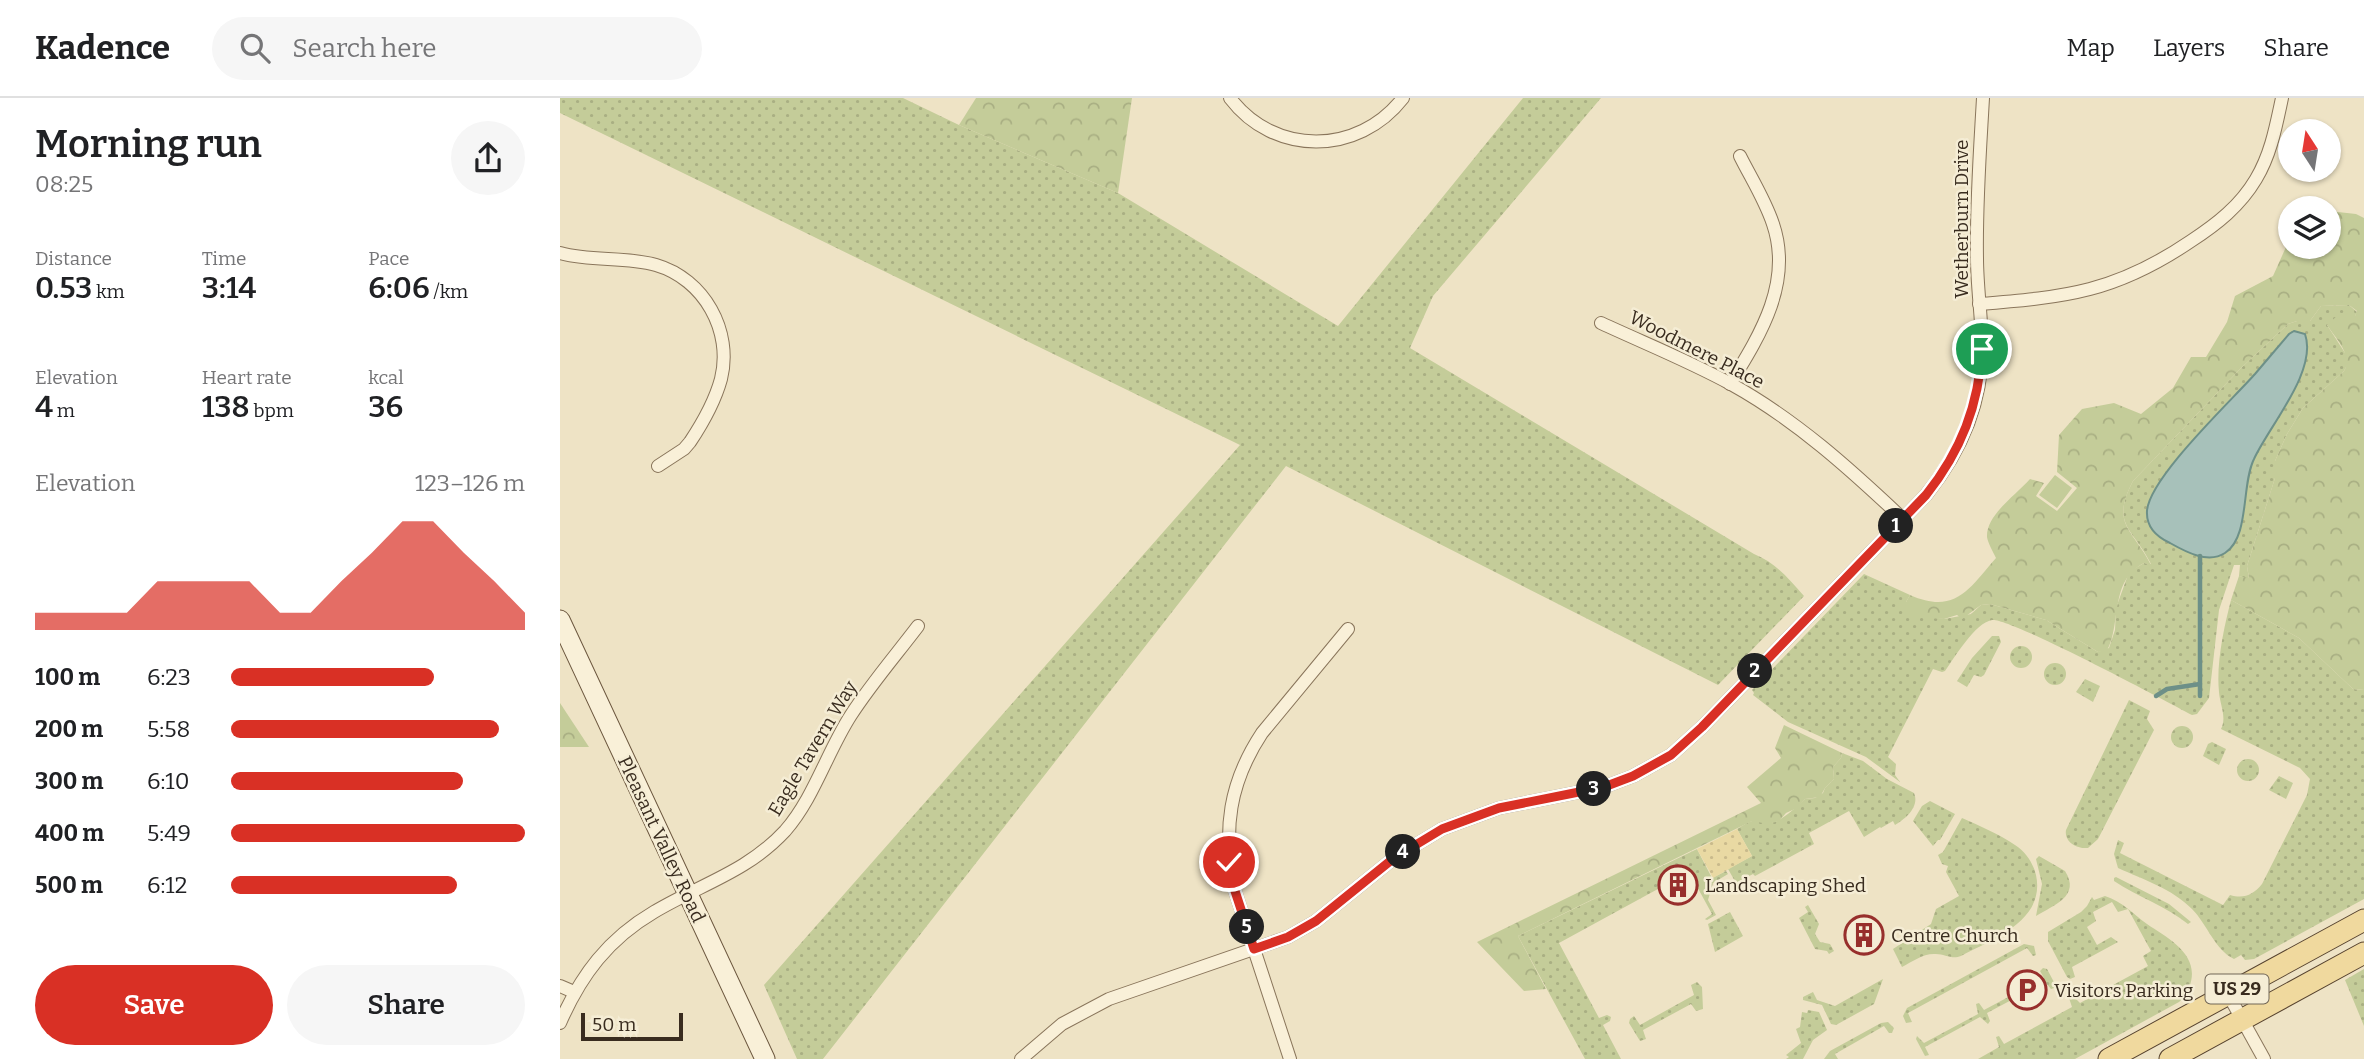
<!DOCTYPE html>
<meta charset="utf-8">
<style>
:root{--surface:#fff;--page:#f6f6f6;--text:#202124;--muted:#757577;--line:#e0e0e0;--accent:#d93025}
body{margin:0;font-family:Bitter,serif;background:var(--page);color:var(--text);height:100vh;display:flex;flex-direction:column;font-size:26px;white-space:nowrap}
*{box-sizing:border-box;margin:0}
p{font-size:23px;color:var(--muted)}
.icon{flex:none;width:38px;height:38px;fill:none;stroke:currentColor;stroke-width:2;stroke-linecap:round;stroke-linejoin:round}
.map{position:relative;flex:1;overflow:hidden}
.details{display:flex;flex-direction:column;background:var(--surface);width:560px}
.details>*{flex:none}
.needle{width:46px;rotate:348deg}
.tools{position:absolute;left:1718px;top:21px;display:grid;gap:14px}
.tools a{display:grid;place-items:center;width:63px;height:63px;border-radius:50%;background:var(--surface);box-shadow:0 2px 5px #0004;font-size:35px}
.scale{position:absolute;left:21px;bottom:18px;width:102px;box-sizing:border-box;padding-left:7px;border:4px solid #392c1f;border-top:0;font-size:19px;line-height:24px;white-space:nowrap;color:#392c1f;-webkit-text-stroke:5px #f5edd5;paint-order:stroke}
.pin{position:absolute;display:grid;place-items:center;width:60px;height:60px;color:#fff;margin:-30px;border:4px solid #fff;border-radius:50%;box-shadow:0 2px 7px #0007}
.km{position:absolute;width:35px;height:35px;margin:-18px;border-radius:50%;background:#222;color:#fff;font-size:19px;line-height:35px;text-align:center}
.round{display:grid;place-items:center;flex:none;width:74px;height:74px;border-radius:37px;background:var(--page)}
.overview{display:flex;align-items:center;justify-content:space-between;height:119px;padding:0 35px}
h1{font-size:38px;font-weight:600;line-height:52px}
.metrics{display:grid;grid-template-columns:repeat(3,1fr);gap:10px;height:119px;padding:7px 35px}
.metrics div{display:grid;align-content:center}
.metrics b{font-size:30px;font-weight:600}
.metrics small{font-size:19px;font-weight:400}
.metrics p{font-size:19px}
.chart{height:196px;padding:14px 35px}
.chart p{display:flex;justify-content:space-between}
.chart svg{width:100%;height:126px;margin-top:7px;fill:var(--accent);opacity:.7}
.action{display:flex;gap:14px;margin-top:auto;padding:14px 35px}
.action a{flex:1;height:80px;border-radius:42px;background:var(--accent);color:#fff;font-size:28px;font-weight:600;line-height:80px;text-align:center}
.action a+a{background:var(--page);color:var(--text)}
ul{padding:0 35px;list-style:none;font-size:23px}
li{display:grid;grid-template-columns:112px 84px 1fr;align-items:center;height:52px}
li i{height:18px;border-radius:9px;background:var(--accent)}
header{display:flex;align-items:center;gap:42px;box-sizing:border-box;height:98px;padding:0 35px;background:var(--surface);border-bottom:2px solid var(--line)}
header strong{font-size:33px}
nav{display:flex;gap:38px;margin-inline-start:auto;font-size:24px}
.search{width:490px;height:63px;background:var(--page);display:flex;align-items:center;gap:18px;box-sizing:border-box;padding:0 24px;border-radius:38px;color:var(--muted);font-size:26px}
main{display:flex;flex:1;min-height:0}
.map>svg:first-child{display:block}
.green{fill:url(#green-dots)}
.forest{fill:url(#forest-crowns)}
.sand{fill:url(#sand-dots)}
.pitch{fill:#c4cc99}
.water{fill:#a7c1ba;stroke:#6d9088;stroke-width:2}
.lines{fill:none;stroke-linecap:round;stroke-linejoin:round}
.stream{stroke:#6d9088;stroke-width:4.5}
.minor-casing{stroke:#89755b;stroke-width:14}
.secondary-casing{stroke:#6b563e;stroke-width:21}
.primary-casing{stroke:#57432f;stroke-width:23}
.minor{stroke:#f9f0d8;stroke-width:12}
.secondary{stroke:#f9f0d8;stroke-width:19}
.primary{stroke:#f0d99e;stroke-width:21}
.route-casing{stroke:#fff;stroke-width:14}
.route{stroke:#d93025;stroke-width:9}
.labels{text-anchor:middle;stroke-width:5;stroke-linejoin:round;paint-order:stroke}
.shield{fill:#f5edd5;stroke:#716656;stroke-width:2}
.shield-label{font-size:18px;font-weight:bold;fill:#392c1f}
.street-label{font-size:19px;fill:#392c1f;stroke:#f5edd5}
.poi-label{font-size:19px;fill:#392c1f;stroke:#f5edd5;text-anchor:start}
</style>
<header>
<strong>Kadence</strong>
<div class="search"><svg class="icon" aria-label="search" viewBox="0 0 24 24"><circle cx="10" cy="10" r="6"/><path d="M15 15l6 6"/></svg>Search here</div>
<nav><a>Map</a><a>Layers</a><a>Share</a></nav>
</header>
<main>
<section class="details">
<div class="overview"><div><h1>Morning run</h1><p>08:25</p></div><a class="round"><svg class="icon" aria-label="share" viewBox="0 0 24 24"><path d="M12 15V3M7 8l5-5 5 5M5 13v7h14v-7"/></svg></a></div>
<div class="metrics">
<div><p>Distance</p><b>0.53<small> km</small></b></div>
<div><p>Time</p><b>3:14</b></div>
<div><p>Pace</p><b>6:06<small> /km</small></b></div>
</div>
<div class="metrics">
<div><p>Elevation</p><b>4<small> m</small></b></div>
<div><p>Heart rate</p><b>138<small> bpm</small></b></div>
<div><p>kcal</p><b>36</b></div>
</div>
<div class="chart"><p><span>Elevation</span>123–126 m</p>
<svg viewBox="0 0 160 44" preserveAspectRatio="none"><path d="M0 44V38L10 38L20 38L30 38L40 27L50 27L60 27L70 27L80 38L90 38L100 27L110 17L120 6L130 6L140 17L150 27L160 38V44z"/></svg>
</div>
<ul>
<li><b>100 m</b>6:23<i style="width:69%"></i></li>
<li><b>200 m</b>5:58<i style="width:91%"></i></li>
<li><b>300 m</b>6:10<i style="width:79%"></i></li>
<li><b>400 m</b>5:49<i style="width:100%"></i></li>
<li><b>500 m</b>6:12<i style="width:77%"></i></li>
</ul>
<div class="action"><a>Save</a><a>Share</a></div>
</section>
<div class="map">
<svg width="1804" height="961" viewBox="0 0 1804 961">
<defs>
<pattern id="green-dots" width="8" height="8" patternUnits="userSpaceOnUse" patternTransform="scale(1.75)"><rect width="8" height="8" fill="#c4cc99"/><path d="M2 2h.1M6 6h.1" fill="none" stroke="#a9af83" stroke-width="1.8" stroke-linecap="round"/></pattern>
<pattern id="forest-crowns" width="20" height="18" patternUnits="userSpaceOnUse" patternTransform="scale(1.75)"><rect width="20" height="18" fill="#c4cc99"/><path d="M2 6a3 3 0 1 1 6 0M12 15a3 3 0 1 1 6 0" fill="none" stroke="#a9af83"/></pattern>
<pattern id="sand-dots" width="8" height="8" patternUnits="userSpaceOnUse" patternTransform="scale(1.75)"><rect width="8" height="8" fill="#e9d9a3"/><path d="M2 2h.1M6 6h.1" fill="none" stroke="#c9ba8c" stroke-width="1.8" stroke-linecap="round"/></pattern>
</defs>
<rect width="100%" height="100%" fill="#eee3c5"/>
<g class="green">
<path d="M0 0H343L399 27 558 95 778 228 963 0H1041L873 198 850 250 1194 456C1216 465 1228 480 1244 498L1158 587 726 368 263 961H237L204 887 680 347 0 15Z"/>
<path d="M1789 207 1797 214 1795 218 1767 227 1787 258 1788 265 1784 273 1743 310 1727 336 1715 363V380L1687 468 1689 481 1679 478 1680 467H1674L1659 512 1649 600 1637 616 1632 617C1606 603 1449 519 1432 522 1415 525 1395 559 1385 573L1382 574 1373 571 1328 659 1336 666 1335 677 1340 684 1306 659 1228 624 1193 597 1194 595 1192 592 1304 476 1350 497 1346 504 1372 519 1384 521 1411 516 1421 507 1430 506 1486 522 1538 554 1549 550 1555 532 1556 510 1569 474 1584 465 1591 466C1573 430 1550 427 1573 383L1681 270 1728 226 1737 223H1750L1761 208Z"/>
<path d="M1671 502 1739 540 1793 591 1804 592V801L1694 861 1685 862 1681 857 1674 861C1655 852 1647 826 1632 811 1611 790 1584 782 1558 770L1554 756 1558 742 1564 745 1560 755 1663 807 1670 797C1684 801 1693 797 1702 786L1747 697 1750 681 1740 670 1661 631C1667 619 1660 607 1659 594 1656 566 1664 529 1671 502Z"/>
<path d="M1432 538H1439L1441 544 1424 577 1421 579 1414 577 1407 589 1397 583 1412 560Z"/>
<circle cx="1461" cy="559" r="11"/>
<circle cx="1495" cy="576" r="11"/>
<path d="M1525 581 1540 588 1533 604 1516 594Z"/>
<path d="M1569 602 1590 613 1587 621 1594 632 1538 741 1528 750C1517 751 1504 744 1506 732Z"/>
<circle cx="1622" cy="639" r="11"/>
<path d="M1652 644 1666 651 1659 667 1643 658 1648 646Z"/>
<path d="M1282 655 1303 663 1327 681 1354 695C1360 709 1345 721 1335 727L1333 723 1321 730 1320 729 1304 739 1289 713 1249 735 1254 746 1195 778 1193 776 1176 785 1168 771 1192 758 1177 731C1181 729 1187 724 1192 723 1199 722 1206 726 1214 724 1221 723 1239 707 1245 701L1255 700 1263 695 1265 690 1274 681 1273 669 1281 660Z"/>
<circle cx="1688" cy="672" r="11"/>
<path d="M1719 678 1733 685 1726 701 1709 692Z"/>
<path d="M1370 703 1395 716 1380 742H1378L1373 748 1353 723 1362 708Z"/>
<path d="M1402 720C1420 728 1439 736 1455 747 1466 754 1473 765 1476 777 1486 823 1432 841 1401 858 1391 862 1384 855 1374 856 1362 856 1352 864 1342 869L1333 851 1371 826 1376 811 1399 798 1386 774 1388 768 1382 766 1378 757 1383 754Z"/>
<path d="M1137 751 1152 780 1166 773 1168 776 1153 785 1148 802 1156 817 1147 822 1145 821 1152 816 1129 774 999 845 1039 920 1047 917 1051 919 1050 923 1043 927 1061 961H1025L958 838Z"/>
<path d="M1479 758 1505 773C1521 798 1494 807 1476 818L1482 786 1476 761Z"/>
<path d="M1556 779 1609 806 1631 824 1628 826C1606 808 1578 799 1554 783V780Z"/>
<path d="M1545 798C1563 804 1573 816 1587 826 1609 841 1642 857 1629 890L1632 892 1619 904 1515 961H1418L1439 949 1436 939 1439 938 1444 946 1512 909 1509 900 1512 897 1520 905 1588 868 1583 858 1591 853 1568 811 1558 814 1552 804 1533 814 1536 823 1527 829 1537 847 1551 839 1558 844 1512 869 1515 879 1510 881 1507 879 1488 843V834L1521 814 1527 808 1532 799 1534 802Z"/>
<path d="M1248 807 1259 826 1255 836 1260 844 1270 846 1274 853 1269 856 1267 853 1255 851 1239 820 1248 814 1245 809Z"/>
<path d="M1170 814 1183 838 1155 854 1148 826Z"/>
<path d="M1464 846 1474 848 1476 857 1473 858 1467 850 1348 915 1352 924 1346 925 1343 918 1347 910Z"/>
<path d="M1483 870 1487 871 1495 886 1494 890 1491 891 1485 884 1427 915 1430 923 1428 926 1420 919 1365 949 1369 957 1365 958 1356 941 1357 938 1364 945 1418 916 1416 906 1419 905 1424 912 1484 880 1480 873Z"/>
<path d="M1804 871V928L1785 882Z"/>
<path d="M1323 881 1314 906 1276 927 1271 926 1262 907 1243 902V899L1253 894 1257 902 1275 908Z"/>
<path d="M1137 884 1142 889 1143 911 1136 913 1131 906 1083 932 1086 941 1080 943 1069 925 1070 921 1074 918 1080 927 1134 897 1131 887Z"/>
<path d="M1248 912 1259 914 1267 932 1253 942 1243 961H1226L1229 959 1226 957 1241 945 1236 931 1240 929 1242 914 1247 915Z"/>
<path d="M1328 924 1334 930 1332 935H1329L1324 928 1275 956 1278 961H1264L1270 953 1321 925Z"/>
</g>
<g class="forest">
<path d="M416 0H572L558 95 399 27Z"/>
<path d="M1769 113 1796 116 1804 120V592L1793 591 1739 540 1671 502 1679 478 1689 480 1687 468 1715 380V363L1727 336 1743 310 1784 273C1793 257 1776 241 1767 227L1777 218H1795L1797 213 1789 207 1761 208 1750 223H1737L1728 226 1681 270 1573 383C1550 427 1573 431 1591 467L1584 465C1549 483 1562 525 1547 553L1538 554 1486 522 1430 506 1421 507 1402 521 1397 517 1384 521 1354 519 1346 510V504L1350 497C1395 517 1409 491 1436 460 1433 454 1428 445 1427 439 1426 417 1456 397 1470 381L1484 385 1476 398 1497 413 1517 390 1497 374 1499 337 1522 311 1554 305 1581 316 1613 290 1631 259H1646L1667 224 1675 198 1713 178 1726 149H1769Z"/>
<path d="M0 605 29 649H0Z"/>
<path d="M1224 627 1282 655 1281 660 1273 669 1274 681 1265 690 1260 699 1245 701 1237 710 1226 715 1219 723 1208 726 1192 723 958 838 986 891 964 893 917 844 1201 705 1187 689 1221 660 1215 650Z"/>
</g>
<path class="sand" d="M1177 731 1192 758 1153 780 1137 751Z"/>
<path class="pitch" d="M1495 377 1512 390 1497 410 1479 397Z"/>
<path class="water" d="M1734 233 1745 236C1758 273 1709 328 1694 361 1681 387 1690 439 1665 455 1648 466 1626 454 1610 445 1597 439 1586 430 1587 413 1589 380 1671 303 1695 276 1706 263 1718 249 1729 236Z"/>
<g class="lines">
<g class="stream">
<path d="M1596 598 1607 591 1640 586"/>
<path d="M1640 598V458"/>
</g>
<g class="minor-casing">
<g id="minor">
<path d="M670 0C714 58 798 58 843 0"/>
<path d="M0 155C31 164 65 158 96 167 144 181 173 233 161 281 155 303 142 326 130 344L124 351 98 368"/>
<path d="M1419 206C1507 199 1556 194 1631 143 1657 126 1680 108 1696 81 1711 56 1716 28 1722 0"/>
<path d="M1041 225C1084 245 1129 263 1171 286 1236 322 1290 371 1343 421"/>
<path d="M1170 286C1200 237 1233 185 1213 126 1205 102 1191 80 1180 58"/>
<path d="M0 888 14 894"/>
<path d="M1668 896 1704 961"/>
<path d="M0 925C21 877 48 841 94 814 141 786 187 774 225 733 254 700 267 654 291 617 311 586 336 557 358 528"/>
<path d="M461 961 502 926 549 901 728 839 756 823 834 760 882 731 939 710 1044 689 1073 678 1111 657 1142 629 1366 397C1400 355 1422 305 1422 251 1422 220 1417 190 1417 160 1416 106 1420 53 1423 0"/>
<path d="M730 961 674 790C663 731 669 685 702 635L788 531"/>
</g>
</g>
<g class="secondary-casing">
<path id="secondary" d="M0 522 205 961"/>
</g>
<g class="primary-casing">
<g id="primary">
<path d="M1549 961 1804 822"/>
<path d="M1610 961 1804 855"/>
</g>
</g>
<use href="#minor" class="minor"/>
<use href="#secondary" class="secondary"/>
<use href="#primary" class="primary"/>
</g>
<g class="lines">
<g class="route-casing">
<path id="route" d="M669 764 674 790 694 851 728 839 756 823 834 760 882 731 939 710 1044 689 1073 678 1111 657 1142 629 1366 397C1401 353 1419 307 1422 251"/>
</g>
<use href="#route" class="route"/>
</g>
<defs>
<g id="building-ring" transform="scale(2.0125)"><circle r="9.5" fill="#f5edd5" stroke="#972f2c" stroke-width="1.5"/><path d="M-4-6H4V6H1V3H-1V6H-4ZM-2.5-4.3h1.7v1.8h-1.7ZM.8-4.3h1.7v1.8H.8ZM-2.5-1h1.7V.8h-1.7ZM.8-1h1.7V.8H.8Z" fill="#972f2c"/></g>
<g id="parking-ring" transform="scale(2.0125)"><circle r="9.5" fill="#f5edd5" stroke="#972f2c" stroke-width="1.5"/><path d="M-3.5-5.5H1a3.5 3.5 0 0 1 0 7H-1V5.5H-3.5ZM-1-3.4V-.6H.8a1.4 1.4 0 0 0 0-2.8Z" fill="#972f2c"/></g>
</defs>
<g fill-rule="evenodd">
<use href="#building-ring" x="1118" y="787"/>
<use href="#building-ring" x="1304" y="837"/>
<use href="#parking-ring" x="1467" y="892"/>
</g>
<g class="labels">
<rect class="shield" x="1645.5" y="876.5" width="63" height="29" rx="5"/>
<g class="shield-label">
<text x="1677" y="897">US 29</text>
</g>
<g class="street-label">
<text transform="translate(1401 121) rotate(-90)" y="7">Wetherburn Drive</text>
<text transform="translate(1137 251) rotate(27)" y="7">Woodmere Place</text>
<text transform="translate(252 650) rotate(-59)" y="7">Eagle Tavern Way</text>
<text transform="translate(102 741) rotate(65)" y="7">Pleasant Valley Road</text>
</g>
<g class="poi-label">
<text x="1145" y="794">Landscaping Shed</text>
<text x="1331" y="844">Centre Church</text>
<text x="1494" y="899">Visitors Parking</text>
</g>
</g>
</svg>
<div class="tools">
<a><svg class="needle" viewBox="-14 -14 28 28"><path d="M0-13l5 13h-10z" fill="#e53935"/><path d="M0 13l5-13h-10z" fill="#757577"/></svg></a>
<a><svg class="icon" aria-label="layers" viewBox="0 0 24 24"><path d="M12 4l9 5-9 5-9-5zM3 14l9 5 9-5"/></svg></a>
</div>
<div class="scale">50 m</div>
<div class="pin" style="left:1422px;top:251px;background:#1e9e55"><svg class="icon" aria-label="arrive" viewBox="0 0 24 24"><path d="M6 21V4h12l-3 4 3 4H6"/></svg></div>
<div class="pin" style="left:669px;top:764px;background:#d93025"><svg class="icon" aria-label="check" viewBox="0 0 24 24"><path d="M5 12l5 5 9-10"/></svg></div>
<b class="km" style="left:1336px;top:428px">1</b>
<b class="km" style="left:1195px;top:573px">2</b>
<b class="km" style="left:1034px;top:691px">3</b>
<b class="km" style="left:843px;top:754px">4</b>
<b class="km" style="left:687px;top:829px">5</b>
</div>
</main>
